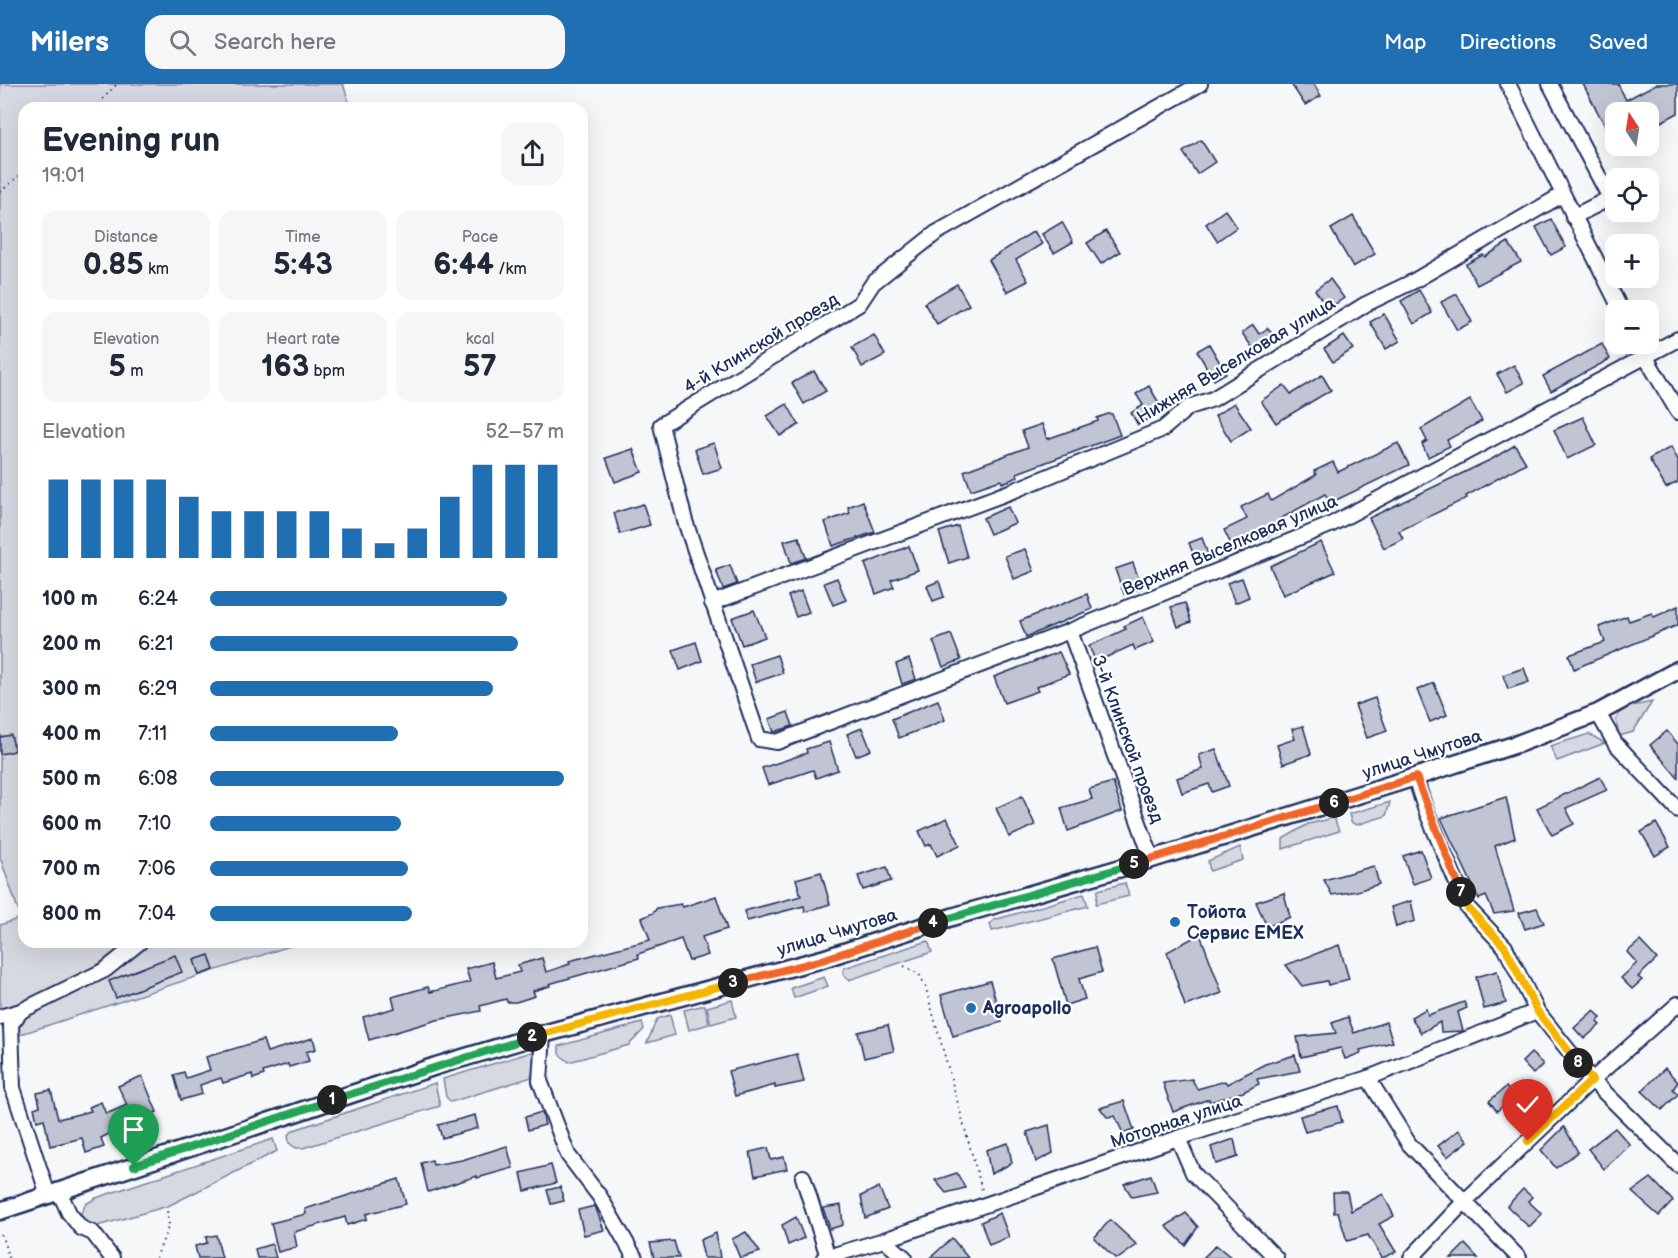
<!DOCTYPE html>
<meta charset="utf-8">
<style>
:root{--surface:#fff;--page:#f6f6f7;--text:#1f2937;--muted:#747a83;--accent:#1f6fb2}
body{margin:0;font-family:"Balsamiq Sans",sans-serif;background:var(--page);color:var(--text);height:100vh;display:flex;flex-direction:column;font-size:22px;white-space:nowrap}
*{box-sizing:border-box;margin:0}
p{font-size:20px;color:var(--muted)}
.icon{flex:none;width:33px;height:33px;fill:none;stroke:currentColor;stroke-width:2;stroke-linecap:round;stroke-linejoin:round}
.map{position:relative;flex:1;overflow:hidden}
.side{position:absolute;left:18px;top:18px;width:570px;height:846px;display:flex;flex-direction:column;background:var(--surface);border-radius:18px;box-shadow:0 6px 24px #0002}
.side>*{flex:none}
.needle{width:39px;rotate:348deg}
.fabs{position:absolute;left:1605px;top:18px;display:grid;gap:12px}
.fabs a{display:grid;place-items:center;width:54px;height:54px;border-radius:12px;background:var(--surface);box-shadow:0 6px 24px #0002;font-size:30px}
.pin{position:absolute;display:grid;place-items:center;width:51px;height:51px;color:#fff;margin:-62px -26px;border-radius:50% 50% 50% 0;rotate:-45deg;box-shadow:0 0 6px #0007}
.pin .icon{rotate:45deg}
.km{position:absolute;width:30px;height:30px;margin:-15px;border-radius:50%;background:#222;color:#fff;font-size:16px;line-height:30px;text-align:center}
.round{display:grid;place-items:center;flex:none;width:63px;height:63px;border-radius:18px;background:var(--page)}
.overview{display:flex;align-items:center;justify-content:space-between;height:102px;padding:0 24px}
h1{font-size:33px;font-weight:600;line-height:45px}
.stats{display:grid;grid-template-columns:repeat(3,1fr);gap:9px;height:102px;padding:6px 24px}
.stats div{display:grid;align-content:center;border-radius:15px;background:var(--page);text-align:center}
.stats b{font-size:30px;font-weight:600}
.stats small{font-size:16px;font-weight:400}
.stats p{font-size:16px}
.chart{height:168px;padding:12px 24px}
.chart p{display:flex;justify-content:space-between}
.chart svg{width:100%;height:108px;margin-top:6px;stroke:var(--accent);stroke-width:6}
ul{padding:0 24px;list-style:none;font-size:20px}
li{display:grid;grid-template-columns:96px 72px 1fr;align-items:center;height:45px}
li i{height:15px;border-radius:8px;background:var(--accent)}
header{display:flex;align-items:center;gap:36px;box-sizing:border-box;height:84px;padding:0 30px;background:var(--accent);color:#fff}
header strong{font-size:28px}
nav{display:flex;gap:33px;margin-inline-start:auto;font-size:21px}
.search{width:420px;height:54px;background:var(--page);display:flex;align-items:center;gap:15px;box-sizing:border-box;padding:0 21px;border-radius:18px;color:var(--muted);font-size:22px}
.map>svg:first-child{display:block}
.green{fill:#d6d9e2;stroke:#7884a0;stroke-width:1.5}
.building{fill:#c0c4d3;stroke:#1b2f5e;stroke-width:1.5}
.lines{fill:none;stroke-linecap:round;stroke-linejoin:round}
.minor-casing{stroke:#1b2f5e;stroke-width:18}
.major-casing{stroke:#1b2f5e;stroke-width:21}
.path{stroke:#1b2f5e;stroke-width:2;stroke-dasharray:1.5 4.5;stroke-linecap:butt}
.minor{stroke:#fff;stroke-width:14}
.major{stroke:#fff;stroke-width:16}
.split-1-casing{stroke:#fff;stroke-width:12}
.split-2-casing{stroke:#fff;stroke-width:12}
.split-3-casing{stroke:#fff;stroke-width:12}
.split-4-casing{stroke:#fff;stroke-width:12}
.split-5-casing{stroke:#fff;stroke-width:12}
.split-6-casing{stroke:#fff;stroke-width:12}
.split-7-casing{stroke:#fff;stroke-width:12}
.split-8-casing{stroke:#fff;stroke-width:12}
.split-9-casing{stroke:#fff;stroke-width:12}
.split-1{stroke:#22a559;stroke-width:8}
.split-2{stroke:#22a559;stroke-width:8}
.split-3{stroke:#f5b400;stroke-width:8}
.split-4{stroke:#f0652b;stroke-width:8}
.split-5{stroke:#22a559;stroke-width:8}
.split-6{stroke:#f0652b;stroke-width:8}
.split-7{stroke:#f0652b;stroke-width:8}
.split-8{stroke:#f5b400;stroke-width:8}
.split-9{stroke:#f5b400;stroke-width:8}
.poi-dot{fill:#1f6fb2;stroke:#fff;stroke-width:2}
.labels{text-anchor:middle;stroke-width:4.5;stroke-linejoin:round;paint-order:stroke}
.street-label{font-size:18px;fill:#1b2f5e;stroke:#fff}
.poi-label{font-size:18px;font-weight:bold;fill:#1b2f5e;stroke:#fff;text-anchor:start}
</style>
<header>
<strong>Milers</strong>
<div class="search"><svg class="icon" aria-label="search" viewBox="0 0 24 24"><circle cx="10" cy="10" r="6"/><path d="M15 15l6 6"/></svg>Search here</div>
<nav><a>Map</a><a>Directions</a><a>Saved</a></nav>
</header>
<div class="map">
<svg width="1678" height="1174" viewBox="0 0 1678 1174">
<rect width="100%" height="100%" fill="#f6f7f9"/>
<filter id="ink" filterUnits="userSpaceOnUse"><feTurbulence type="fractalNoise" baseFrequency=".0167" numOctaves="2"/><feDisplacementMap in="SourceGraphic" scale="12" xChannelSelector="R" yChannelSelector="G"/><feConvolveMatrix kernelMatrix="1 2 1 2 8 2 1 2 1" color-interpolation-filters="sRGB"/></filter>
<g filter="url(#ink)">
<g class="green">
<path d="M0 0H343L351 24H24V858H302L6 955 0 937V841L21 834 0 773Z"/>
<path d="M1652 618 1633 648 1619 652 1616 636 1622 624Z"/>
<path d="M1589 650 1605 659 1557 677 1550 662Z"/>
<path d="M1390 718 1386 732 1356 741 1351 738 1349 730Z"/>
<path d="M1334 734 1339 747 1283 765V755L1308 740Z"/>
<path d="M1240 763 1243 776 1210 787 1208 777Z"/>
<path d="M1125 799 1129 812 1096 820 1098 806Z"/>
<path d="M1084 810 1088 822 992 847 990 840 994 836Z"/>
<path d="M928 857 932 868 849 896 843 891 844 884Z"/>
<path d="M824 893 828 902 794 914 791 904Z"/>
<path d="M732 916 736 933 711 940 707 923Z"/>
<path d="M705 921 709 940 689 946 684 926Z"/>
<path d="M670 931 675 951 647 959 657 935Z"/>
<path d="M642 939 644 945 629 961 569 978 559 970V962Z"/>
<path d="M535 967 532 993 451 1018 446 1013 443 995Z"/>
<path d="M435 999 440 1022 303 1064H296L289 1059 288 1051 294 1046Z"/>
<path d="M273 1055 277 1067 168 1122 94 1143 84 1137 81 1129 86 1120 96 1114Z"/>
</g>
<g class="building">
<path d="M1291 0H1314L1321 12 1305 21Z"/>
<path d="M1583 0H1618L1626 16 1656 0H1678V29L1648 45V28H1616V63Z"/>
<path d="M1201 56 1215 78 1197 90 1183 68Z"/>
<path d="M1225 126 1237 143 1217 157 1206 140Z"/>
<path d="M1353 132 1375 170 1353 183 1331 145Z"/>
<path d="M1551 135 1566 163 1551 171 1536 143Z"/>
<path d="M1062 138 1073 158 1054 169 1042 150Z"/>
<path d="M1034 147 1042 160 1016 176 1028 197 1007 208 989 176Z"/>
<path d="M1106 147 1120 168 1101 180 1087 159Z"/>
<path d="M1508 158 1521 178 1477 201 1466 180 1483 171 1485 173Z"/>
<path d="M1330 195 1344 214 1328 225 1315 206Z"/>
<path d="M957 200 969 221 937 240 924 219Z"/>
<path d="M1419 206 1432 229 1414 240 1401 217Z"/>
<path d="M1457 210 1472 238 1457 246 1441 218Z"/>
<path d="M1384 230 1400 257 1386 265 1370 238Z"/>
<path d="M1253 241 1259 250 1268 244 1277 256 1257 270 1242 249Z"/>
<path d="M874 251 885 271 862 283 852 263Z"/>
<path d="M1344 252 1353 265 1333 278 1324 265Z"/>
<path d="M1209 260 1226 289 1214 296 1197 267Z"/>
<path d="M1602 260 1610 275 1551 307 1543 292Z"/>
<path d="M1514 281 1524 299 1507 308 1497 290Z"/>
<path d="M814 287 826 307 804 320 792 299Z"/>
<path d="M1322 291 1331 306 1276 339 1261 317 1284 301 1291 310Z"/>
<path d="M1149 302 1163 326 1138 341 1131 329 1143 321 1136 310Z"/>
<path d="M1470 316 1482 337 1447 356 1450 362 1428 373 1422 360 1427 357 1421 345Z"/>
<path d="M1234 319 1251 344 1231 357 1215 332Z"/>
<path d="M787 320 799 341 780 352 767 332Z"/>
<path d="M1108 330H1112L1120 351 1017 389 1018 393 1002 399 1001 396 971 406 964 387 1028 363 1022 347 1042 340 1047 355 1098 337 1097 334Z"/>
<path d="M1583 333 1596 361 1567 375 1554 346Z"/>
<path d="M714 359 722 384 703 390 695 365Z"/>
<path d="M1398 359 1409 381 1330 419 1325 410 1280 435 1284 445 1234 466 1224 446 1247 435 1241 423 1268 410 1271 417 1316 391 1314 387 1333 378 1338 388Z"/>
<path d="M1515 361 1526 379 1466 412 1467 414 1399 447 1403 455 1384 464 1369 434 1492 375Z"/>
<path d="M1671 363 1678 376V398L1666 404 1649 375Z"/>
<path d="M633 365 642 388 615 398 606 374Z"/>
<path d="M863 417 875 448 833 462 825 438 850 429 848 423Z"/>
<path d="M643 420 650 441 620 450 614 429Z"/>
<path d="M1008 423 1015 439 990 450 983 434Z"/>
<path d="M958 442 967 473 949 479 939 448Z"/>
<path d="M799 453 806 474 791 479 784 457Z"/>
<path d="M1202 454 1210 475 1197 480 1189 459Z"/>
<path d="M1321 458 1335 488 1283 511 1270 482Z"/>
<path d="M909 462 918 486 891 496 894 503 876 510 865 480Z"/>
<path d="M1025 465 1034 487 1014 495 1005 472Z"/>
<path d="M1133 479 1142 504 1124 510 1115 485Z"/>
<path d="M730 481 737 500 723 505 716 486Z"/>
<path d="M837 494 846 516 833 521 824 499Z"/>
<path d="M1242 494 1249 513 1235 519 1227 499Z"/>
<path d="M939 497 944 513 933 517 927 502Z"/>
<path d="M801 507 809 528 796 533 788 512Z"/>
<path d="M1087 510 1092 525 1026 553 1020 537Z"/>
<path d="M1185 519 1191 538 1178 543 1171 523Z"/>
<path d="M1678 522V541L1574 585 1569 571 1605 558 1599 543 1627 532 1629 537 1652 529 1654 533Z"/>
<path d="M754 526 765 553 742 561 732 534Z"/>
<path d="M1143 533 1154 558 1135 566 1133 561 1096 578 1089 562 1126 545 1124 542Z"/>
<path d="M951 550 961 576 943 583 933 557Z"/>
<path d="M696 558 702 577 680 586 673 566Z"/>
<path d="M1059 568 1069 590 1036 603 1038 607 1004 619 994 593Z"/>
<path d="M777 571 783 589 756 598 750 580Z"/>
<path d="M909 575 916 595 902 600 896 580Z"/>
<path d="M1524 584 1529 598 1508 605 1503 591Z"/>
<path d="M1434 599 1447 631 1430 638 1417 606Z"/>
<path d="M1375 614 1387 647 1367 654 1355 621Z"/>
<path d="M938 616 945 636 899 654 892 635Z"/>
<path d="M788 628 793 642 774 648 769 635Z"/>
<path d="M1303 642 1311 670 1283 680 1277 661 1295 655 1292 645Z"/>
<path d="M862 644 871 666 856 672 847 650Z"/>
<path d="M1667 647 1678 660V694L1650 661Z"/>
<path d="M11 651 15 667 0 670V653Z"/>
<path d="M829 658 838 686 816 694 813 686 768 701 762 684 807 669 806 665Z"/>
<path d="M1216 665 1229 702 1212 708 1209 700 1182 709 1177 694 1203 685 1199 671Z"/>
<path d="M1600 693 1607 706 1566 724 1574 740 1552 751 1537 724Z"/>
<path d="M1113 698 1122 727 1068 747 1061 724 1092 715 1089 705Z"/>
<path d="M1022 712 1035 741 1009 753 996 724Z"/>
<path d="M1506 713 1515 754 1495 762 1514 827 1494 830 1486 812 1479 815 1441 734Z"/>
<path d="M947 734 960 761 937 772 931 760 926 762 919 747Z"/>
<path d="M1656 739 1670 763 1655 772 1641 748Z"/>
<path d="M1421 766 1431 794 1413 800 1403 772Z"/>
<path d="M1374 782 1379 800 1357 807 1332 811 1324 796Z"/>
<path d="M887 783 891 797 863 806 858 792Z"/>
<path d="M821 788 830 820 805 828 804 822 747 837 744 827 801 812 796 795Z"/>
<path d="M1284 809 1290 833 1267 843 1256 818Z"/>
<path d="M716 812 727 845 702 853 708 871 689 877 681 855 638 870 639 874 549 900 550 902 533 907 535 912 516 918H507L506 915 480 922 481 927 437 936 369 956 363 933 395 924 392 913 428 903 430 908 470 898 466 885 492 878 496 894 520 888 518 881 542 874 546 888 570 880 569 877 650 856 642 834 653 829 657 824 681 820 683 823Z"/>
<path d="M1411 817 1415 837 1396 843 1391 823Z"/>
<path d="M1537 824 1544 839 1525 845 1519 829Z"/>
<path d="M1200 850 1222 909 1185 922 1167 868Z"/>
<path d="M1640 857 1657 875 1638 893 1642 896 1632 905 1621 894 1637 879 1627 868Z"/>
<path d="M1339 861 1349 895 1328 901 1327 897 1302 902 1286 881Z"/>
<path d="M1095 863 1102 888 1079 895 1085 915 1066 921 1053 875Z"/>
<path d="M175 871 182 888 116 914 109 897Z"/>
<path d="M209 871 214 886 199 891 194 876Z"/>
<path d="M1497 887 1506 919 1484 925 1476 893Z"/>
<path d="M990 897 1002 938 953 952 941 911Z"/>
<path d="M1464 918 1467 924 1458 928 1463 947 1441 948 1440 938 1421 949 1411 933 1426 925 1428 931Z"/>
<path d="M1594 926 1601 934 1597 938 1600 941 1584 955 1574 944Z"/>
<path d="M1348 933 1354 949 1386 938 1393 958 1360 966 1361 969 1345 975 1341 964 1301 973 1297 953 1336 949 1332 939Z"/>
<path d="M888 941 894 967 864 974 858 948Z"/>
<path d="M313 954 316 965 306 968 309 977 289 983 288 980 263 988 264 991 253 995 252 990 223 999 221 994 200 1001 202 1010 181 1016 174 991 184 988 186 994 210 986 206 973 263 956 267 968Z"/>
<path d="M1531 969 1543 980 1533 990 1522 978Z"/>
<path d="M797 970 804 998 775 1004V1001L735 1012 728 987Z"/>
<path d="M1295 971 1300 987 1257 995 1259 1000 1243 1008 1210 1018 1209 1015 1173 1028 1163 999 1192 995 1197 1005 1225 997 1227 1000 1265 980Z"/>
<path d="M1665 984 1678 998 1673 1005 1678 1010 1662 1026 1642 1007Z"/>
<path d="M142 992 157 1028 135 1038 134 1034 110 1045 111 1049 101 1054 104 1063 86 1069 82 1054 50 1062 44 1035 37 1037 34 1024 40 1022 37 1009 51 1006 58 1035 91 1027 89 1023 101 1018 106 1030 127 1021 118 1002Z"/>
<path d="M1506 1003 1514 1012 1497 1027 1489 1017Z"/>
<path d="M1124 1017 1134 1046 1123 1049 1115 1032 1107 1033 1100 1024Z"/>
<path d="M1338 1022 1342 1038 1305 1048 1300 1032Z"/>
<path d="M542 1028 545 1041 528 1046 525 1033Z"/>
<path d="M475 1031 478 1044 442 1054 438 1041Z"/>
<path d="M1049 1041 1053 1069 1036 1078 1027 1048Z"/>
<path d="M1564 1043 1578 1068 1556 1084 1541 1066Z"/>
<path d="M1615 1044 1630 1061 1604 1085 1588 1065Z"/>
<path d="M1459 1046 1468 1057 1447 1073 1438 1062Z"/>
<path d="M1234 1055 1238 1073 1216 1080 1211 1063Z"/>
<path d="M1008 1059 1012 1079 991 1090 986 1066Z"/>
<path d="M507 1062 513 1084 477 1094V1092L428 1108 421 1079 432 1076 433 1081 462 1076Z"/>
<path d="M768 1064 771 1076 784 1073 787 1085 755 1092 750 1068Z"/>
<path d="M551 1081 556 1099 525 1107 521 1089Z"/>
<path d="M957 1089 965 1104 946 1109 935 1096Z"/>
<path d="M1151 1091 1157 1108 1132 1113 1124 1100Z"/>
<path d="M1651 1094 1673 1117 1659 1132 1632 1108Z"/>
<path d="M399 1095 406 1120 366 1130 367 1135 347 1141 345 1133 294 1148 297 1163 278 1168 271 1139 306 1130 305 1125Z"/>
<path d="M560 1103 564 1117 551 1120 547 1106Z"/>
<path d="M879 1103 888 1125 865 1134 861 1112Z"/>
<path d="M1523 1105 1532 1113 1528 1117 1542 1130 1529 1143 1507 1122Z"/>
<path d="M1333 1108H1347L1351 1127 1383 1110 1394 1132 1379 1140 1396 1168 1382 1174 1368 1151 1347 1157 1338 1128 1334 1129Z"/>
<path d="M841 1121 843 1141 830 1145 823 1124Z"/>
<path d="M595 1122 604 1146 584 1151 578 1126Z"/>
<path d="M1000 1129 1009 1153 989 1161 981 1138Z"/>
<path d="M1186 1129 1198 1143 1185 1161 1166 1142Z"/>
<path d="M796 1133 804 1154 788 1161 782 1141Z"/>
<path d="M1110 1136 1137 1161 1119 1174H1115L1094 1154Z"/>
<path d="M746 1148 760 1168 740 1174 732 1155Z"/>
<path d="M716 1149 720 1174H704L700 1156Z"/>
<path d="M216 1151 222 1174H198L195 1162 207 1159 206 1153Z"/>
<path d="M952 1154 968 1174H930Z"/>
<path d="M674 1157 679 1174H654L650 1159Z"/>
<path d="M272 1160 276 1174H257L255 1165Z"/>
<path d="M1465 1160 1478 1174H1451Z"/>
<path d="M1216 1161 1232 1174H1203Z"/>
</g>
<g class="lines">
<g class="minor-casing">
<g id="minor">
<path d="M1200 0 936 149 873 199 859 220 661 341 685 437 759 655 777 658 1070 547 1330 441 1678 255"/>
<path d="M1508 0 1621 226"/>
<path d="M1550 0 1610 114 1573 133"/>
<path d="M1638 260 1678 328"/>
<path d="M712 519 1015 406 1163 345 1189 323 1213 315 1366 220 1412 198 1562 111"/>
<path d="M1070 547 1152 775"/>
<path d="M1598 629 1615 659 1678 726"/>
<path d="M1415 693 1425 724 1467 823 1505 863 1537 927 1592 996 1678 1081"/>
<path d="M0 933 21 927"/>
<path d="M543 950 540 997 568 1071 600 1113 635 1174"/>
<path d="M1368 994 1409 1060 1519 1174"/>
<path d="M1178 1054 1193 1089 1276 1174"/>
<path d="M803 1093 828 1173"/>
<path d="M59 1107 69 1129 81 1144 93 1149 112 1174"/>
<path d="M48 1111 13 1004 11 940 21 927 105 886 140 858"/>
<path d="M884 1156 905 1174"/>
<path d="M824 1174 884 1156 1178 1054 1368 994 1537 927"/>
<path d="M1411 1174 1463 1119 1592 996 1678 920"/>
</g>
</g>
<g class="major-casing">
<path id="major" d="M0 1127 436 982 543 950 822 875 952 833 1152 775 1415 693 1520 659 1598 629 1678 586"/>
</g>
<g class="path">
<path d="M94 24 117 0"/>
<path d="M0 108 24 88"/>
<path d="M904 882 919 890 925 901 982 1106"/>
<path d="M1 1150 9 1174"/>
<path d="M156 1174 169 1141 167 1126"/>
</g>
<use href="#minor" class="minor"/>
<use href="#major" class="major"/>
</g>
</g>
<g class="lines" filter="url(#ink)">
<g class="split-1-casing">
<path id="split-1" d="M134 1082 332 1016"/>
</g>
<g class="split-2-casing">
<path id="split-2" d="M332 1016 532 953"/>
</g>
<g class="split-3-casing">
<path id="split-3" d="M532 953 733 899"/>
</g>
<g class="split-4-casing">
<path id="split-4" d="M733 899 822 876 933 839"/>
</g>
<g class="split-5-casing">
<path id="split-5" d="M933 839 1134 780"/>
</g>
<g class="split-6-casing">
<path id="split-6" d="M1134 780 1334 719"/>
</g>
<g class="split-7-casing">
<path id="split-7" d="M1334 719 1416 693 1461 808"/>
</g>
<g class="split-8-casing">
<path id="split-8" d="M1461 808 1467 823 1505 863 1537 927 1578 979"/>
</g>
<g class="split-9-casing">
<path id="split-9" d="M1528 1057 1592 996 1578 979"/>
</g>
<use href="#split-1" class="split-1"/>
<use href="#split-2" class="split-2"/>
<use href="#split-3" class="split-3"/>
<use href="#split-4" class="split-4"/>
<use href="#split-5" class="split-5"/>
<use href="#split-6" class="split-6"/>
<use href="#split-7" class="split-7"/>
<use href="#split-8" class="split-8"/>
<use href="#split-9" class="split-9"/>
</g>
<g class="poi-dot">
<circle cx="1175" cy="838" r="6"/>
<circle cx="971" cy="924" r="6"/>
</g>
<g class="labels">
<g class="street-label">
<text transform="translate(761 259) rotate(-31)" y="6">4-й Клинской проезд</text>
<text transform="translate(1236 276) rotate(-31)" y="6">Нижняя Выселковая улица</text>
<text transform="translate(1230 461) rotate(-23)" y="6">Верхняя Выселковая улица</text>
<text transform="translate(1128 655) rotate(70)" y="6">3-й Клинской проезд</text>
<text transform="translate(1422 670) rotate(-18)" y="6">улица Чмутова</text>
<text transform="translate(837 848) rotate(-17)" y="6">улица Чмутова</text>
<text transform="translate(1176 1037) rotate(-18)" y="6">Моторная улица</text>
</g>
<g class="poi-label">
<text x="1187" y="834">Тойота<tspan x="1187" dy="21">Сервис EMEX</tspan></text>
<text x="983" y="930">Agroapollo</text>
</g>
</g>
</svg>
<div class="fabs">
<a><svg class="needle" viewBox="-14 -14 28 28"><path d="M0-13l5 13h-10z" fill="#e53935"/><path d="M0 13l5-13h-10z" fill="#747a83"/></svg></a>
<a><svg class="icon" aria-label="locate" viewBox="0 0 24 24"><circle cx="12" cy="12" r="6"/><path d="M12 2v4M12 18v4M2 12h4M18 12h4"/></svg></a>
<a>+</a>
<a>−</a>
</div>
<div class="pin" style="left:134px;top:1082px;background:#1e9e55"><svg class="icon" aria-label="arrive" viewBox="0 0 24 24"><path d="M6 21V4h12l-3 4 3 4H6"/></svg></div>
<div class="pin" style="left:1528px;top:1057px;background:#d93025"><svg class="icon" aria-label="check" viewBox="0 0 24 24"><path d="M5 12l5 5 9-10"/></svg></div>
<b class="km" style="left:332px;top:1016px">1</b>
<b class="km" style="left:532px;top:953px">2</b>
<b class="km" style="left:733px;top:899px">3</b>
<b class="km" style="left:933px;top:839px">4</b>
<b class="km" style="left:1134px;top:780px">5</b>
<b class="km" style="left:1334px;top:719px">6</b>
<b class="km" style="left:1461px;top:808px">7</b>
<b class="km" style="left:1578px;top:979px">8</b>
<section class="side">
<div class="overview"><div><h1>Evening run</h1><p>19:01</p></div><a class="round"><svg class="icon" aria-label="share" viewBox="0 0 24 24"><path d="M12 15V3M7 8l5-5 5 5M5 13v7h14v-7"/></svg></a></div>
<div class="stats">
<div><p>Distance</p><b>0.85<small> km</small></b></div>
<div><p>Time</p><b>5:43</b></div>
<div><p>Pace</p><b>6:44<small> /km</small></b></div>
</div>
<div class="stats">
<div><p>Elevation</p><b>5<small> m</small></b></div>
<div><p>Heart rate</p><b>163<small> bpm</small></b></div>
<div><p>kcal</p><b>57</b></div>
</div>
<div class="chart"><p><span>Elevation</span>52–57 m</p>
<svg viewBox="0 0 160 44" preserveAspectRatio="none"><path d="M5 44V12M15 44V12M25 44V12M35 44V12M45 44V19M55 44V25M65 44V25M75 44V25M85 44V25M95 44V32M105 44V38M115 44V32M125 44V19M135 44V6M145 44V6M155 44V6"/></svg>
</div>
<ul>
<li><b>100 m</b>6:24<i style="width:84%"></i></li>
<li><b>200 m</b>6:21<i style="width:87%"></i></li>
<li><b>300 m</b>6:29<i style="width:80%"></i></li>
<li><b>400 m</b>7:11<i style="width:53%"></i></li>
<li><b>500 m</b>6:08<i style="width:100%"></i></li>
<li><b>600 m</b>7:10<i style="width:54%"></i></li>
<li><b>700 m</b>7:06<i style="width:56%"></i></li>
<li><b>800 m</b>7:04<i style="width:57%"></i></li>
</ul>
</section>
</div>
